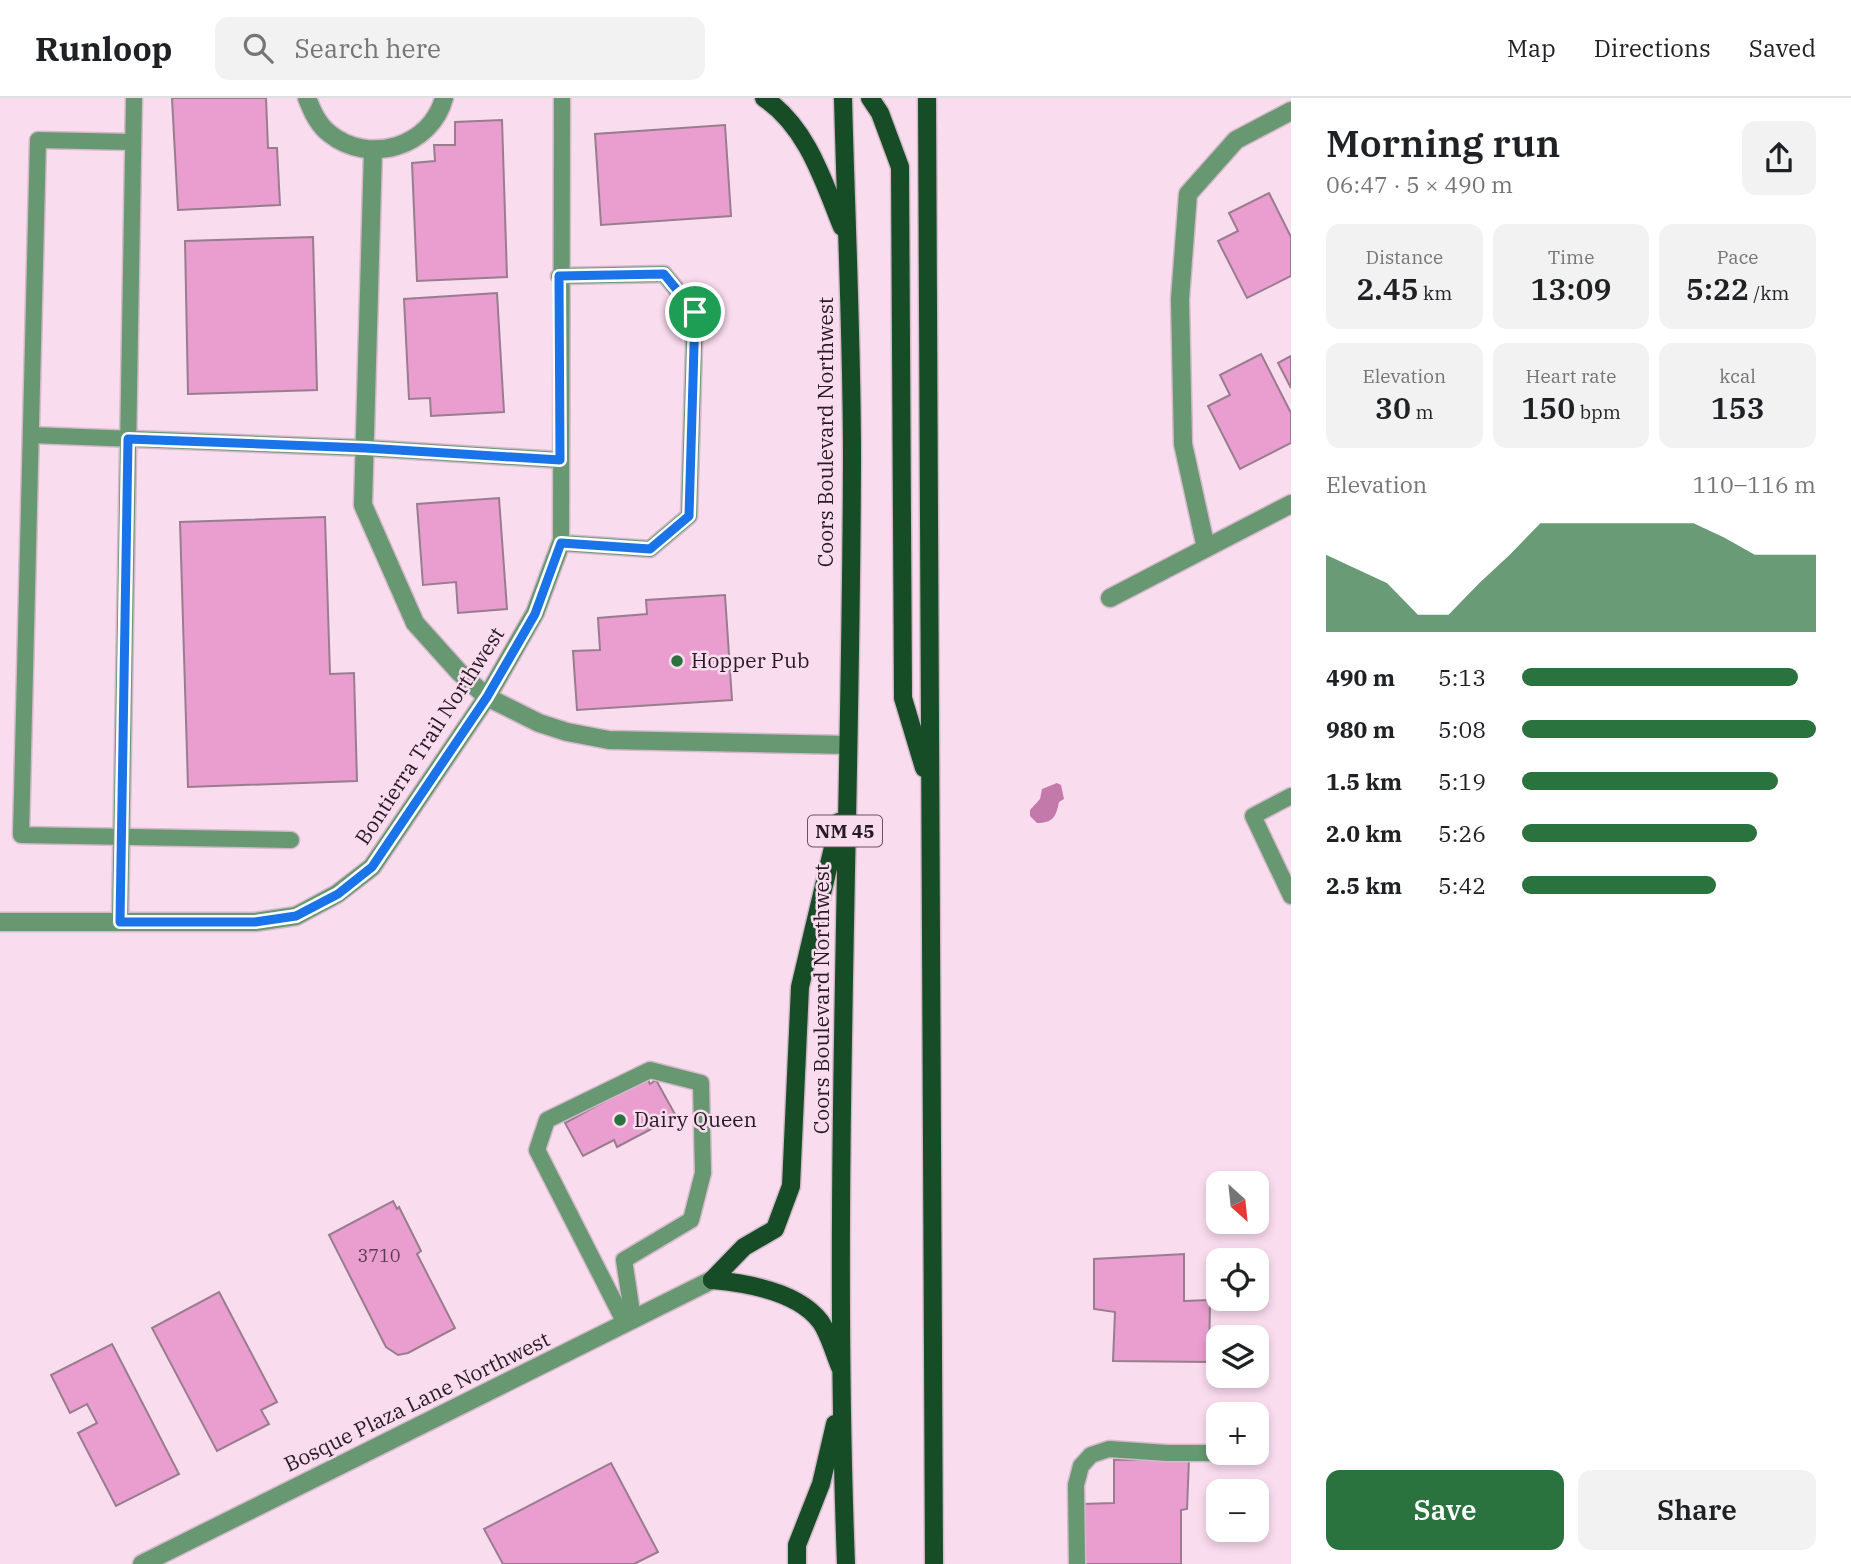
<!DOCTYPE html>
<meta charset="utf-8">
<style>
:root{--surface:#fff;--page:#f2f2f2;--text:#202124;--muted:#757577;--line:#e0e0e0;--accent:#2a723e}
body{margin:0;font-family:"IBM Plex Serif",serif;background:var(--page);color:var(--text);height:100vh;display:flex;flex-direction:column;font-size:26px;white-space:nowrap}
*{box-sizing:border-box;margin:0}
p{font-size:23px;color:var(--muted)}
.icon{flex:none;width:38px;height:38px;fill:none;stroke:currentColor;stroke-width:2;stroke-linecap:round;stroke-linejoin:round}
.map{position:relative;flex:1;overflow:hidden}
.side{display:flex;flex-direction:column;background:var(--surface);width:560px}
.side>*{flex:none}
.needle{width:46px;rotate:153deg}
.fabs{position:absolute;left:1206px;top:1073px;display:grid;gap:14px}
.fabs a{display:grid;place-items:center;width:63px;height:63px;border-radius:14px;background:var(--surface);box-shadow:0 4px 10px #0003;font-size:35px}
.pin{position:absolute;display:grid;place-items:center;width:60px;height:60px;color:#fff;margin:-30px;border:4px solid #fff;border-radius:50%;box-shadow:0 2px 7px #0007}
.round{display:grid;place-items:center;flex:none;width:74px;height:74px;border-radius:14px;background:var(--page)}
.overview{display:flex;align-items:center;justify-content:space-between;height:119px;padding:0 35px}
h1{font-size:38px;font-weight:600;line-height:52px}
.metrics{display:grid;grid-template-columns:repeat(3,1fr);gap:10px;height:119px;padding:7px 35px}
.metrics div{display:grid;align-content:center;border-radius:14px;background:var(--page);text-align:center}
.metrics b{font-size:30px;font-weight:600}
.metrics small{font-size:19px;font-weight:400}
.metrics p{font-size:19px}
.chart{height:196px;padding:14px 35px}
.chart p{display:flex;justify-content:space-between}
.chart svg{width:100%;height:126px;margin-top:7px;fill:var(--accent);opacity:.7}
.action{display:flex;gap:14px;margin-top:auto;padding:14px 35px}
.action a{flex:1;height:80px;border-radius:14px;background:var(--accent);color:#fff;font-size:28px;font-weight:600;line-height:80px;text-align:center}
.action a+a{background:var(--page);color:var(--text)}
ul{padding:0 35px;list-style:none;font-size:23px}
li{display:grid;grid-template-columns:112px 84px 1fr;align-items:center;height:52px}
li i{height:18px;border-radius:9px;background:var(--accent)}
header{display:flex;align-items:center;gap:42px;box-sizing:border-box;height:98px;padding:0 35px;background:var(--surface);border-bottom:2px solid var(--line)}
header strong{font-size:33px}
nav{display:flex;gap:38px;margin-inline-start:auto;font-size:24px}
.search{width:490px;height:63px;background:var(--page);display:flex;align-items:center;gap:18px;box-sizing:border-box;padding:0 24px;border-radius:14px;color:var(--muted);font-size:26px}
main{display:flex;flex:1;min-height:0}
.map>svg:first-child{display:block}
.water{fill:#c37aab}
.building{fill:#e99ecf;stroke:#987d8e;stroke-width:2}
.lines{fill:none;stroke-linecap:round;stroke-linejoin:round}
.lane-casing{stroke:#d4b9ca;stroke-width:19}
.street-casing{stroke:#d4b9ca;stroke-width:21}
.primary-casing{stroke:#d4b9ca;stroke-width:21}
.lane{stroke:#689872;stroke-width:16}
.street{stroke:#689872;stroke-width:18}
.primary{stroke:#164d27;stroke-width:18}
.route-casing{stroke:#fff;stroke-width:14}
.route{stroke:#1a73e8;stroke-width:9}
.poi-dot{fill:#2a723e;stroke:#fadcef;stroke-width:2.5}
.labels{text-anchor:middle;stroke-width:5;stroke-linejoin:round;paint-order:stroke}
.number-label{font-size:18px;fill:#573c4d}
.shield{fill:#fadcef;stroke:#665560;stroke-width:2}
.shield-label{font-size:19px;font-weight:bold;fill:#261b22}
.street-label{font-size:21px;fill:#261b22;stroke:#fadcef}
.poi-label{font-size:21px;fill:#261b22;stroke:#fadcef;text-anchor:start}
</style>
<header>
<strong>Runloop</strong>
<div class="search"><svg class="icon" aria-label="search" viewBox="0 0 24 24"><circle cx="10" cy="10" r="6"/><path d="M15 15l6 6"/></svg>Search here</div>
<nav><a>Map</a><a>Directions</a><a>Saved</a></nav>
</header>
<main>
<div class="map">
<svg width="1291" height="1466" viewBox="0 0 1291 1466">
<rect width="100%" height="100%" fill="#fadcef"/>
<path class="water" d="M1057 685 1061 687 1064 701 1059 704C1056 719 1053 725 1037 725L1030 718V712L1040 701 1042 691Z"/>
<g class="building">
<path d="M172 0H266L268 50H277L280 107 178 112Z"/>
<path d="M502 22 507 179 417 183 412 65 435 63 434 47H455V24Z"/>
<path d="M725 27 731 118 601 127 595 36Z"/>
<path d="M1269 95 1291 139V178L1247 200 1218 143 1238 133 1229 115Z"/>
<path d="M313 139 317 292 188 296 185 143Z"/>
<path d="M497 195 504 314 431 318 430 300 409 301 404 201Z"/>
<path d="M1261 256 1291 315V345L1240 371 1208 308 1230 297 1220 277Z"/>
<path d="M1291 258V290L1278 265Z"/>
<path d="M499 400 507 511 458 515 456 484 423 487 417 406Z"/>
<path d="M325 419 330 576 354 575 357 683 188 689 180 424Z"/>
<path d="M725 497 732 602 577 612 573 553 600 552 598 520 647 516 646 502Z"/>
<path d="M647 980 650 986 656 982 676 1018 617 1049 614 1042 583 1058 565 1025Z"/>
<path d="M393 1103 397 1111 399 1109 421 1153 417 1156 455 1230 408 1255 398 1257 386 1249 329 1137Z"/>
<path d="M1184 1156V1203L1210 1202 1209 1264 1113 1263 1115 1214 1094 1211V1161Z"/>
<path d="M219 1194 277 1304 261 1312 269 1326 217 1353 152 1230Z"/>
<path d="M112 1246 179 1376 116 1408 78 1335 97 1325 87 1306 70 1315 51 1277Z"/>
<path d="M1189 1361 1187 1411 1181 1412V1466H1083L1082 1406 1114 1405V1362Z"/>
<path d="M611 1365 658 1454 634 1466H503L484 1431Z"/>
</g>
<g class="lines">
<g class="lane-casing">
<g id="lane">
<path d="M133 44 38 42 21 737 291 742"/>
<path d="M559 178 664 176 695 214 689 418 650 451 561 445 562 0"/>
<path d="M31 337 365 350 560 362"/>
<path d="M1291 698 1253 718 1291 798"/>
<path d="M120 824 134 0"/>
<path d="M625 1225 537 1052 547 1022 650 972 701 985 703 1075 691 1122 624 1162 633 1221"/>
<path d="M1077 1466 1076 1387 1081 1368 1091 1357 1109 1351 1167 1355H1237"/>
</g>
</g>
<g class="street-casing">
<g id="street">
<path d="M307 0C312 13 318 27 330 36 369 67 431 49 444 0"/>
<path d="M373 53 363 407 415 525 459 574 487 599 539 625 567 634 609 642 848 647"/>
<path d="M1206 450 1183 346 1180 201 1188 96 1236 42 1291 13"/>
<path d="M1110 500 1291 406"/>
<path d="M0 824H255L296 818 337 796 372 769 487 599 535 515 561 445"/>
<path d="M142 1466 712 1182"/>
</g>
</g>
<g class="primary-casing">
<g id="primary">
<path d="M764 0C807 29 823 82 842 129"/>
<path d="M843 0C846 120 852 241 852 361 851 729 832 1098 846 1466"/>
<path d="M870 0 880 15 900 69 903 600 924 670"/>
<path d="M927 0 934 1466"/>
<path d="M712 1182 744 1149 775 1131 791 1088 800 889 839 724"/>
<path d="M712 1182C746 1185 797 1193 820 1223 829 1235 834 1255 840 1269"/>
<path d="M797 1466V1447L821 1386 835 1326"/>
</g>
</g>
<use href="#lane" class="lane"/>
<use href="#street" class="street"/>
<use href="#primary" class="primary"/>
</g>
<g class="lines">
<g class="route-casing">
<path id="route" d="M664 176 695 214 689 418 650 451 561 445 535 516 487 599 372 769 338 796 296 818 255 824H120L128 341 365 350 560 362 559 178Z"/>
</g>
<use href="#route" class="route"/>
</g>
<g class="poi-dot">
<circle cx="677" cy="563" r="7"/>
<circle cx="620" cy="1022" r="7"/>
</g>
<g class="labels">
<g class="number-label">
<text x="379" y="1164">3710</text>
</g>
<rect class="shield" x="808" y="717.5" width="74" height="31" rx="5"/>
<g class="shield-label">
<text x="845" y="740">NM 45</text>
</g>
<g class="street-label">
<text transform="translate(826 334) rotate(-90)" y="7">Coors Boulevard Northwest</text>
<text transform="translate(430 638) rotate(-57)" y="7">Bontierra Trail Northwest</text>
<text transform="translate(822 901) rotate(-90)" y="7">Coors Boulevard Northwest</text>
<text transform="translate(417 1304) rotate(-26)" y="7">Bosque Plaza Lane Northwest</text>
</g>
<g class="poi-label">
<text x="691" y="570">Hopper Pub</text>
<text x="634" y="1029">Dairy Queen</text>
</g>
</g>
</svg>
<div class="fabs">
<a><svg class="needle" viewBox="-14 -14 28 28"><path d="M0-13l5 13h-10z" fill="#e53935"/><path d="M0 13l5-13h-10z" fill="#757577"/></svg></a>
<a><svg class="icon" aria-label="locate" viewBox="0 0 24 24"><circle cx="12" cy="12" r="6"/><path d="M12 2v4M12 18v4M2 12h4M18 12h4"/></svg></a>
<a><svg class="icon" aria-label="layers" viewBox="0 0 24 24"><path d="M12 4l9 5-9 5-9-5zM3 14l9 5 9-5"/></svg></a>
<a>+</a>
<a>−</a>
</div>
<div class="pin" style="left:695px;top:214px;background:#1e9e55"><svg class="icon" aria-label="arrive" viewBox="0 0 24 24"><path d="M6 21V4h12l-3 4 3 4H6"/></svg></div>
</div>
<section class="side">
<div class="overview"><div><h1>Morning run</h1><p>06:47 · 5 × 490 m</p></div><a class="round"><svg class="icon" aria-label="share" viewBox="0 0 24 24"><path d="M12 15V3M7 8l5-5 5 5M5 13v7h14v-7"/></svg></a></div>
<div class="metrics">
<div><p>Distance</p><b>2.45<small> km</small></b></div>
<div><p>Time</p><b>13:09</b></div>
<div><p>Pace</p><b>5:22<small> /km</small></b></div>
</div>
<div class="metrics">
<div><p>Elevation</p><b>30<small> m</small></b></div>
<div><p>Heart rate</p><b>150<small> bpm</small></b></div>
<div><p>kcal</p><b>153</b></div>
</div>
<div class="chart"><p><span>Elevation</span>110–116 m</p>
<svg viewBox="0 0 160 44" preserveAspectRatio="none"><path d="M0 44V17L10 22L20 27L30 38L40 38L50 27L60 17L70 6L80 6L90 6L100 6L110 6L120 6L130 11L140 17L150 17L160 17V44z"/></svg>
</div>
<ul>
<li><b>490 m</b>5:13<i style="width:94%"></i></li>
<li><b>980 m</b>5:08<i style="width:100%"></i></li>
<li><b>1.5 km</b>5:19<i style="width:87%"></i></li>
<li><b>2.0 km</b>5:26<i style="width:80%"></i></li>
<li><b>2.5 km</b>5:42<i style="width:66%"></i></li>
</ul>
<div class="action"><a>Save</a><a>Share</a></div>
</section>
</main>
